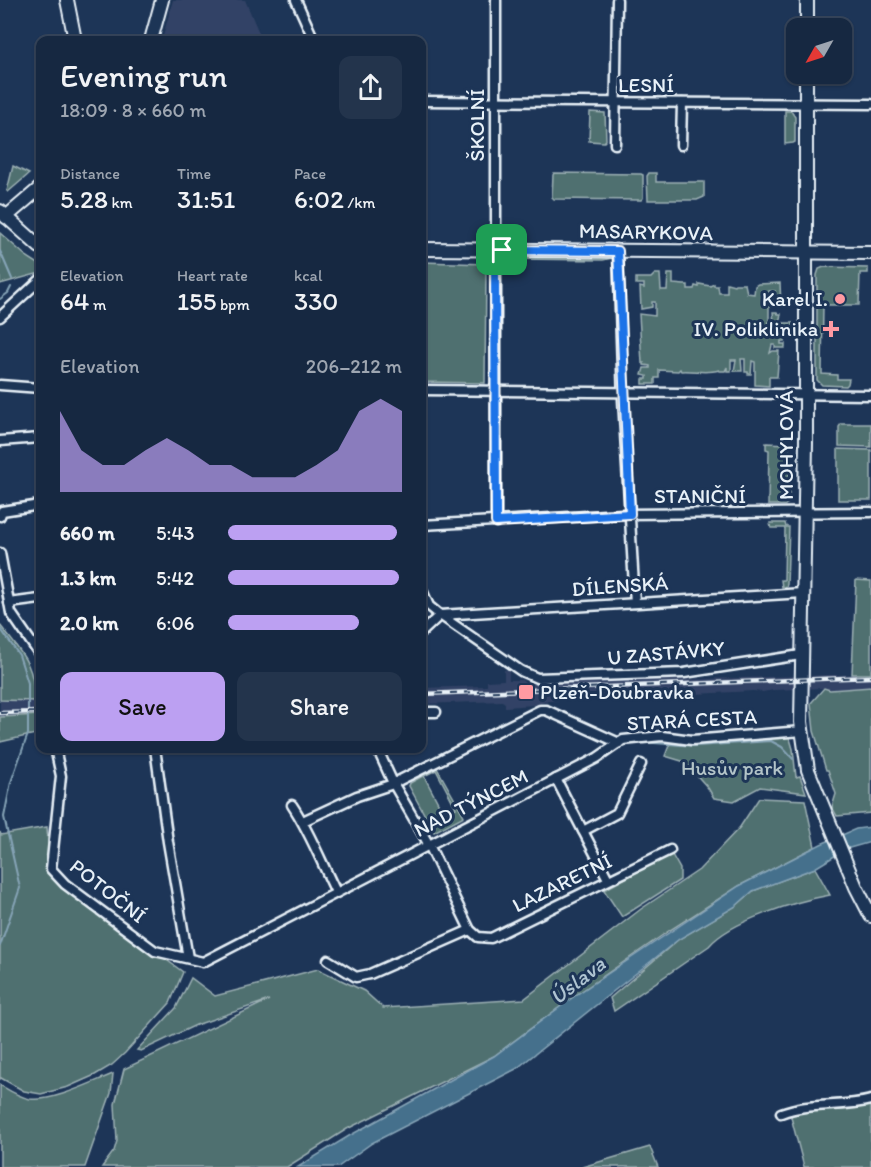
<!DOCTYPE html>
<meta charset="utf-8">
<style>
:root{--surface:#162841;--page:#23344c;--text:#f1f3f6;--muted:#9ea6b1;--line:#35445a;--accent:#bca0f2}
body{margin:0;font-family:Itim,sans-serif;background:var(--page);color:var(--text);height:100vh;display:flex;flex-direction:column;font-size:22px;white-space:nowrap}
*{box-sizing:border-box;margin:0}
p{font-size:20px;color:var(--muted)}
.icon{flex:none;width:33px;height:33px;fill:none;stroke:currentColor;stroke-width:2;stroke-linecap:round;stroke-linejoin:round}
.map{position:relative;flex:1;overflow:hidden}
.drawer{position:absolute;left:36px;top:36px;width:390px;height:717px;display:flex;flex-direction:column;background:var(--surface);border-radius:12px;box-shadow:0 2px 4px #0004,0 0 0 2px var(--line)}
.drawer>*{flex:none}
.needle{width:39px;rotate:231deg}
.controls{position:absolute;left:786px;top:18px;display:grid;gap:12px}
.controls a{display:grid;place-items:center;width:66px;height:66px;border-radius:12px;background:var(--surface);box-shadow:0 2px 4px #0004,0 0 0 2px var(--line);font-size:30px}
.pin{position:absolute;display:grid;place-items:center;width:51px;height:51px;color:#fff;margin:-26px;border-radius:12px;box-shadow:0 3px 9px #0006}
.round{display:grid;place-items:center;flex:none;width:63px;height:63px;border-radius:12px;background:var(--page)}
.head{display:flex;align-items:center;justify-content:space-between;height:102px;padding:0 24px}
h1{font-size:33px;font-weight:600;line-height:45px}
.stats{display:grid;grid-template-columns:repeat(3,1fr);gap:9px;height:102px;padding:6px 24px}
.stats div{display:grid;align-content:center}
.stats b{font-size:26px;font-weight:600}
.stats small{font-size:16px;font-weight:400}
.stats p{font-size:16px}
.chart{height:168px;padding:12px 24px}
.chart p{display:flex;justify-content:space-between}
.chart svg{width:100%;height:108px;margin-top:6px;fill:var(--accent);opacity:.7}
.cta{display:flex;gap:12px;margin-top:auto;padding:12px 24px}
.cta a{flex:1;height:69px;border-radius:12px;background:var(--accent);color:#111;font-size:24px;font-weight:600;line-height:69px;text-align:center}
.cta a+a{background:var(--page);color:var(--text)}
ul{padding:0 24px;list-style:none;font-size:20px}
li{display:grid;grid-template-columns:96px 72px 1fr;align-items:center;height:45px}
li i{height:15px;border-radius:8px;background:var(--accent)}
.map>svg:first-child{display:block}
.built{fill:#334366}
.green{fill:#50706f;stroke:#9cb0b4;stroke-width:1.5;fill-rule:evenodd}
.water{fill:#45708c;stroke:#86a4b7;stroke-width:1.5}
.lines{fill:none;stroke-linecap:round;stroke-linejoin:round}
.stream{stroke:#86a4b7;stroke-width:2}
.street-casing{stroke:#e8f1f8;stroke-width:13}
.secondary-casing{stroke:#e8f1f8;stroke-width:16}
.street{stroke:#1d3557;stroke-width:8}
.secondary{stroke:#1d3557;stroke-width:12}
.rail-casing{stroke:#e8f1f8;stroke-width:4.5}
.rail{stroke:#1d3557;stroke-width:2;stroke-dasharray:7;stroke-linecap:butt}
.route-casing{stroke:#fff;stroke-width:12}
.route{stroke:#1a73e8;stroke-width:8}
.poi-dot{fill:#ff9aa2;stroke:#1d3557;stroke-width:2}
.labels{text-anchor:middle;stroke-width:6;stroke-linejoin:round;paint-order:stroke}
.street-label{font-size:21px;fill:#e8f1f8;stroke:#1d3557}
.poi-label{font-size:21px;fill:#e8f1f8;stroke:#1d3557;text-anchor:end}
.park-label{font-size:21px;fill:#b3c4c8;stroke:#1d3557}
.water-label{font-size:22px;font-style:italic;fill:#afc4d2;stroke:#1d3557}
</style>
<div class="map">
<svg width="871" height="1167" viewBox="0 0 871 1167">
<rect width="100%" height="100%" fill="#1d3557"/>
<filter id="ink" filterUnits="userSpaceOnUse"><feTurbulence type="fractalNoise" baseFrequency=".0167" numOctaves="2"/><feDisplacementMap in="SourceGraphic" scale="12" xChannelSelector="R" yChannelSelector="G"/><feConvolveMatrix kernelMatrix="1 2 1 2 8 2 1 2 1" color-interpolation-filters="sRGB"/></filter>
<g filter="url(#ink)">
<g class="built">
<path d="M173 0H245L262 40H162Z"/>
<path d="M504 670H509V680H522L526 684 871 674V687L830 690 824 688 773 690 763 692 753 691 695 694H649L633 697 548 701 534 705 505 707V703L502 701 422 704V688L487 686V681L504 680Z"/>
<path d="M0 700 40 701V715L0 717Z"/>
</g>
<g class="green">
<path d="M785 111H791L795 117V142L793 143 785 144Z"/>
<path d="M590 112 605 113 606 140 604 142 589 141Z"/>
<path d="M13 166 29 174 8 192 7 191Z"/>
<path d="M554 173 641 174 643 175V198L641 200 554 199 552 197 553 175Z"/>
<path d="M649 173H656V182H704V197L697 200H648L647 176Z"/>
<path d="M0 233 26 256 40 265V273L0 284Z"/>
<path d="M511 255 610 256 612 258 603 260 515 259Z"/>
<path d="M422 262 486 264 485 383 422 382Z"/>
<path d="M824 267 868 268V273H860L859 305H823L822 374 837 375V379H849L848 384 846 386 822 385 817 380V275L819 269Z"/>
<path d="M655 274H660L661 290H667L668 274H673V284C677 284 682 285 688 285V289H694L695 286 699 287V284L710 286 714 284V286H718L719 293H727V283L734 285 735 284H745L747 293 754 294 755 286 758 284 780 283 781 306H774L775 291H769V323H774L773 312H777L778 314H781L779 323H793V329H785V341H781V344H785V348H775V345H772L770 353 773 351H779L777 377H769V386L755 385V362L752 361 751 374H748V372H745V359H741L742 371H734L736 360H731V371H727V367L725 371H720L719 370C706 374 694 370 681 371L680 369 678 371 659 370V378H655V384H643V379H647V376L642 375 644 368H650V366L644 365V363H642L639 314 655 316V302H652V307L641 309 640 287 644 288V284H636V278H651Z"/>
<path d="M841 424H871V447L839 446V427Z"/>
<path d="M766 443 789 444V502L785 505H768L769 450 766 449Z"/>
<path d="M838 449 871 450V500H838Z"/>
<path d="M770 523H785L786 527H789L787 584 786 587H782L781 580H784L785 528H771Z"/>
<path d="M856 580 871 581V674H852Z"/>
<path d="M0 625C21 653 34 662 35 701L0 700Z"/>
<path d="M871 687V813L837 816 832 807 836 794 828 770H826L814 731 811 703 824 688 830 690Z"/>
<path d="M40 715V733L0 742V717Z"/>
<path d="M788 732 793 749 796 777 800 776 806 793 760 787 734 801 714 798 708 788 685 762 665 756 672 738Z"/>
<path d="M437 768 464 816 434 832 409 786 410 783ZM436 770 456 808 444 814 424 776Z"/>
<path d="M759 798 805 800 815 847 739 886 670 930 576 995 494 1056 347 1129 287 1167H102L114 1151 117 1141 115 1104 124 1069 269 1000 196 1025 141 1051 137 1050 176 1008 191 978 215 996 318 969 364 991 383 1008 524 999 641 909 699 870 740 827Z"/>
<path d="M47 827 50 875 183 972 170 1003 125 1053 112 1065 95 1075 68 1087 41 1094 24 1091 1 1078 0 1079V832L1 835Z"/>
<path d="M671 853 680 869V880L622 917 604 890Z"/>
<path d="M815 868 830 895C797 901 730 921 709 946L614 1011 610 998 679 939 736 906 753 891Z"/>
<path d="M113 1074 111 1093 85 1167H0V1085C10 1091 19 1097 30 1099 53 1102 92 1082 113 1074Z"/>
<path d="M871 1100V1167H804L791 1117 796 1107Z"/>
<path d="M650 1147 658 1167H582Z"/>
</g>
<path class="water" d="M871 827V842L846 849 815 868 753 891 736 906 679 939 516 1069 372 1143 338 1167H298L349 1136 494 1056 576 995 739 886 821 844 856 829Z"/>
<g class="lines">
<g class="stream">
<path d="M0 251 12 279"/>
<path d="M0 299 8 293 11 287"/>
<path d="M0 628 19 655 28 683V734L11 782 4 817 20 888 0 946"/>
<path d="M640 742 696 746 771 741 782 747 793 759"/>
</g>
<g class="street-casing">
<g id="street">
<path d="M296 0 314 40"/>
<path d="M422 101 871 104"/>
<path d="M615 144 617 0"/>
<path d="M681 145 682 103"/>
<path d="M618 251 623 400 635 603"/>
<path d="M0 317 40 280"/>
<path d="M0 385 40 388"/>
<path d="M422 390 871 395"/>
<path d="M0 441 40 438"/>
<path d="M0 516 2 511 40 505"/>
<path d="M496 522V0"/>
<path d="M422 525 624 514 871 512"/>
<path d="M0 553 11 613 40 655"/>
<path d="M422 590 429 606 440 615 521 671 537 678 684 673 801 655"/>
<path d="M9 603 40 599"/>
<path d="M440 615 803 593"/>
<path d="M422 632 440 615"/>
<path d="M422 712H436"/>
<path d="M55 748 61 776 51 869 65 884 155 951 203 962 597 758 623 740 662 736 692 740 802 731"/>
<path d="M155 748 168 842 188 958"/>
<path d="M377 748 393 783 429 845 470 930 478 937 491 938 670 850"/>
<path d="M556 779 608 879"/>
<path d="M292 805C310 832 322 864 336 892"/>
<path d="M303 821 357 796 390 785 540 710H546L619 743"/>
<path d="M583 831 617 813 641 764"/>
<path d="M328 960 356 977 370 974 470 930"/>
<path d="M781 1113C810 1102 840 1108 871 1100"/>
</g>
</g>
<g class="secondary-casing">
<g id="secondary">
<path d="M67 0 75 40"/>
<path d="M807 28V0"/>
<path d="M151 40 162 0"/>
<path d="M806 74V443L801 722 808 770 856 887 871 916"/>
<path d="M0 211 40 247"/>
<path d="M6 217 40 188"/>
<path d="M422 249 871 253"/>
</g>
</g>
<use href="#street" class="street"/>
<use href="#secondary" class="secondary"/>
<g class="rail-casing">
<g id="rail">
<path d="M422 694 871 677"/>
<path d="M0 713 40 712"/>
</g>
</g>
<use href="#rail" class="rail"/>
</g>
</g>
<g class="lines" filter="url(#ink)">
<g class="route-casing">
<path id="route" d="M495 250 618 251 630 514 496 522Z"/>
</g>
<use href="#route" class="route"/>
</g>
<g class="poi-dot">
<circle cx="840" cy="299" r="6"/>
<path d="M828 320h6v6h6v6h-6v6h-6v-6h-6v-6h6z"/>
<rect x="518" y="684" width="16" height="16" rx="3"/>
</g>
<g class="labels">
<g class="street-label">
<text x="646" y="92">LESNÍ</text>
<text transform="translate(477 125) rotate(-90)" y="7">ŠKOLNÍ</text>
<text transform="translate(646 232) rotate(1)" y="7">MASARYKOVA</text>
<text transform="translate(786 445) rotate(-90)" y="7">MOHYLOVÁ</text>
<text x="700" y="503">STANIČNÍ</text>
<text transform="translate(620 586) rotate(-4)" y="7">DÍLENSKÁ</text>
<text transform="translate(666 653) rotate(-5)" y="7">U ZASTÁVKY</text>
<text transform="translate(692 720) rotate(-3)" y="7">STARÁ CESTA</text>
<text transform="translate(471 803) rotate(-27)" y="7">NAD TÝNCEM</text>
<text transform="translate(562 883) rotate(-26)" y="7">LAZARETNÍ</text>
<text transform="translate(108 891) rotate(38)" y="7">POTOČNÍ</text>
</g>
<g class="poi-label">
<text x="828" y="306">Karel I.</text>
<text x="818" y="336">IV. Poliklinika</text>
<text x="540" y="699" text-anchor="start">Plzeň-Doubravka</text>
</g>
<g class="park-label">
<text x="732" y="775">Husův park</text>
</g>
<g class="water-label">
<text transform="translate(577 980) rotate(-38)" y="8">Úslava</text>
</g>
</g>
</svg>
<div class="controls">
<a><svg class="needle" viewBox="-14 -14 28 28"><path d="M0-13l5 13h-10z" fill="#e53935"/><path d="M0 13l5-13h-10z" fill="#9ea6b1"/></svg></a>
</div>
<div class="pin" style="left:502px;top:250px;background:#1e9e55"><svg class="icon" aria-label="arrive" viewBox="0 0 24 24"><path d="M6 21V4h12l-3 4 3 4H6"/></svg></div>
<section class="drawer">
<div class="head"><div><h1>Evening run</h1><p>18:09 · 8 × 660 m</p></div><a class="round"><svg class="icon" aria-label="share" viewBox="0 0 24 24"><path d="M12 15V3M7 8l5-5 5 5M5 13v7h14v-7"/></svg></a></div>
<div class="stats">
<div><p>Distance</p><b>5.28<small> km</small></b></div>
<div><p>Time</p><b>31:51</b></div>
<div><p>Pace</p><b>6:02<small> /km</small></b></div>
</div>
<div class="stats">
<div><p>Elevation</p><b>64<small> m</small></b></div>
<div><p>Heart rate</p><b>155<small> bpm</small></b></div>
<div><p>kcal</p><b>330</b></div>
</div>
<div class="chart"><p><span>Elevation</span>206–212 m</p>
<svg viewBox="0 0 160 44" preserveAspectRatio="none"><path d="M0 44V11L10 27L20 33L30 33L40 27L50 22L60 27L70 33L80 33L90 38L100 38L110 38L120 33L130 27L140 11L150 6L160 11V44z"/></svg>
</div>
<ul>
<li><b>660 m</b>5:43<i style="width:97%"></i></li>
<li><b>1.3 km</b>5:42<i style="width:98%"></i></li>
<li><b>2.0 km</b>6:06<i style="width:75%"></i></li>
</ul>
<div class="cta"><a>Save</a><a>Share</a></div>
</section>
</div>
